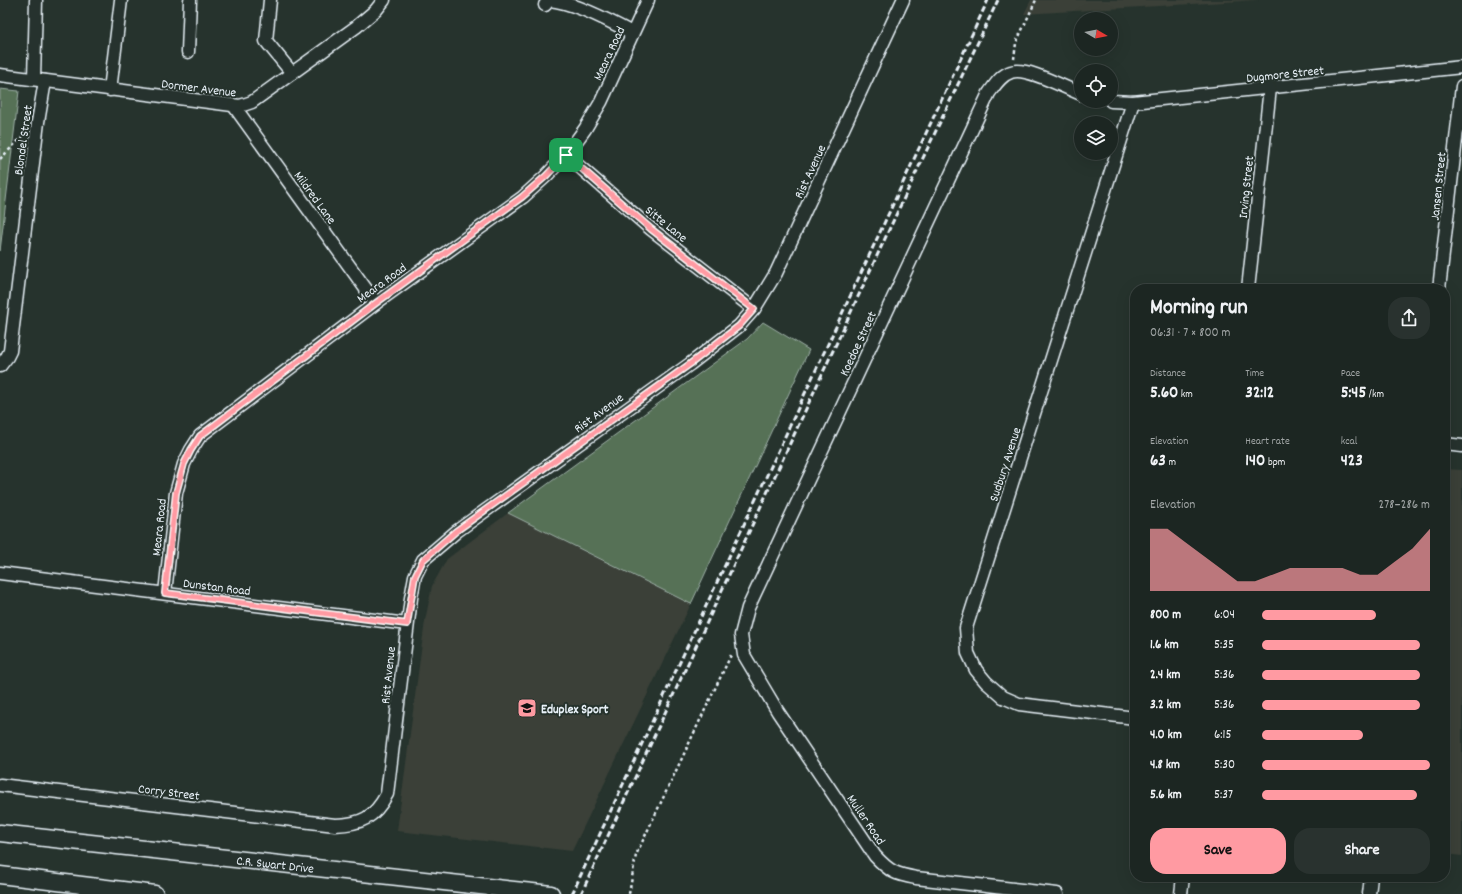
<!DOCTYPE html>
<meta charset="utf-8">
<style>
:root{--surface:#1c2622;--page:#29322f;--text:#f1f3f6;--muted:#a0a5a5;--line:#3a4340;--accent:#ff9aa2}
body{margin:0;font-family:Dekko,sans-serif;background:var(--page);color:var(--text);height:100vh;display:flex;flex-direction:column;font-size:15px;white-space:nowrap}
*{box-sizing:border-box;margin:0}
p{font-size:13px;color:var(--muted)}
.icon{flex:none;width:22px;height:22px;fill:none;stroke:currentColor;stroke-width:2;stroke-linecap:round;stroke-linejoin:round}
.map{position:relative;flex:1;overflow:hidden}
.details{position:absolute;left:1130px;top:284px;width:320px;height:598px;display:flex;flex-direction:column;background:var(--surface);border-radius:16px;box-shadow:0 4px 16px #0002,0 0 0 1px var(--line)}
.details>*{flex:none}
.needle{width:26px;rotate:100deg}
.tools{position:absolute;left:1074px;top:12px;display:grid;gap:8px}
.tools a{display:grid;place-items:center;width:44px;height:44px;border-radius:50%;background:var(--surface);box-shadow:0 4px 16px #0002,0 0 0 1px var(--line);font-size:20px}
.pin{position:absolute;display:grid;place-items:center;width:34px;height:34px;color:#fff;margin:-17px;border-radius:8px;box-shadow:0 2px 6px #0006}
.round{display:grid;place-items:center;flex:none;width:42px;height:42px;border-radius:16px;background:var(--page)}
.headline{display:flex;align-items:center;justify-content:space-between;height:68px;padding:0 20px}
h1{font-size:22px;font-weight:800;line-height:30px}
.stats{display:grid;grid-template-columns:repeat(3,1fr);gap:6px;height:68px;padding:4px 20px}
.stats div{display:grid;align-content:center}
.stats b{font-size:17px;font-weight:800}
.stats small{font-size:11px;font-weight:400}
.stats p{font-size:11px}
.chart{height:112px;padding:8px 20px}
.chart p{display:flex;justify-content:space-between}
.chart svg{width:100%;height:72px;margin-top:4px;fill:var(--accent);opacity:.7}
.cta{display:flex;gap:8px;margin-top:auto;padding:8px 20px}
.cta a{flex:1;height:46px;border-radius:16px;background:var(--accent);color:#111;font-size:16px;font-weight:800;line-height:46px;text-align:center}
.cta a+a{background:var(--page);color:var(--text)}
ul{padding:0 20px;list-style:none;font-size:13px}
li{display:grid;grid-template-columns:64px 48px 1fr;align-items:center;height:30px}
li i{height:10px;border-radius:5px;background:var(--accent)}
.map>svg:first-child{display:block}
.built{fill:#3a4038}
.green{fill:#567157;stroke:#9fb1a8}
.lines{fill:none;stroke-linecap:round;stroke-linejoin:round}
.street-casing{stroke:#e8f1f8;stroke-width:15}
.secondary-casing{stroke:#e8f1f8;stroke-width:19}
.path{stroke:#e8f1f8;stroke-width:2.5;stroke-dasharray:3 3;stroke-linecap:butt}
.street{stroke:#26332d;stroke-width:12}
.secondary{stroke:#26332d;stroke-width:16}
.rail{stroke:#e8f1f8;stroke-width:3;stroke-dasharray:6 3;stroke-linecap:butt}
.route-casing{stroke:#fff;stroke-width:8}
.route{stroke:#ff9aa2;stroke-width:5}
.labels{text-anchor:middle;stroke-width:4;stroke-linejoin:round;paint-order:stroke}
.street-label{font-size:13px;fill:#e8f1f8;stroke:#26332d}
.poi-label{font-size:13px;font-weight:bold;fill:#e8f1f8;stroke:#26332d;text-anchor:start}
</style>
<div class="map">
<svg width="1462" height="894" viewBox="0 0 1462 894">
<rect width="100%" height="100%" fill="#26332d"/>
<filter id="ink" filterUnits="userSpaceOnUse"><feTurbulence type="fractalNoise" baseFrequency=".025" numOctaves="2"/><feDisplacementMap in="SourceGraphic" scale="8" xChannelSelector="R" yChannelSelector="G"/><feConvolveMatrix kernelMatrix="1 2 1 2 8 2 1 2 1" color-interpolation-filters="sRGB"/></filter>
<g filter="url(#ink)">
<g class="built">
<path d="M1031 0H1259L1024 14Z"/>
<path d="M1445 469 1462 470V856L1445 854Z"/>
<path d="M508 513 691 604 572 851 397 831 425 621 432 586 447 559Z"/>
</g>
<g class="green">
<path d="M0 89 19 91 0 251Z"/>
<path d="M763 322 809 350 691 604 508 513 747 339Z"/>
</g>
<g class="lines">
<g class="street-casing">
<g id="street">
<path d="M270 0 266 41 292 73"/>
<path d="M545 5 549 0C574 2 610 21 632 33"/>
<path d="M188 52 190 0"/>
<path d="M0 75 240 106 252 102 356 27 376 10 384 0"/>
<path d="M34 79 36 0"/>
<path d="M110 90 121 0"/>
<path d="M1111 101 1133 102 1462 67"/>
<path d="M1133 102 966 628 968 653 976 670 986 682 1003 697 1019 704 1135 718"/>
<path d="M234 106 376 303"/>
<path d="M566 155 651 229 754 309"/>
<path d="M1248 289 1270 88"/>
<path d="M1439 289 1462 86"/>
<path d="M0 366 7 357 10 351 38 122 45 81"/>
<path d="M1445 444 1462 446"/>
<path d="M0 573 407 624"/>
<path d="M165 593 176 493 184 464 191 450 200 436 376 303 523 197 546 176 566 155 585 129 601 102 648 0"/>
<path d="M0 785 335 825C362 824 374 818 387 794L411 598 415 576 423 560 457 531 690 364 739 326 754 309 776 273 903 0"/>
<path d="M1057 894 916 878C895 874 890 872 875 856L778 712 744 655 741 635 748 608 989 93C995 85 1001 75 1011 72 1026 66 1065 88 1081 94"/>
<path d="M1181 894 1183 877"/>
<path d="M1369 894 1371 877"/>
</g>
</g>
<g class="secondary-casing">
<g id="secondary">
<path id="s1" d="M0 833 551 894"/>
<path d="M0 875 155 894"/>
</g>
</g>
<g class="path">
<path d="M1014 59 1016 43 1036 0"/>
<path d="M0 159 23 136"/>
<path d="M629 894 636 855 731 655"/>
</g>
<use href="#street" class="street"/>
<use href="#secondary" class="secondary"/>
<g class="rail">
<path d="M572 894 988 0"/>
<path d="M581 894 895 217 998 0"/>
</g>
</g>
</g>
<g class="lines" filter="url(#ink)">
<g class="route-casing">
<path id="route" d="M566 155 651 229 754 309 739 326 690 364 456 531 423 560 415 576 407 624 165 593 176 493 184 464 191 450 200 436 376 303 522 197 546 176Z"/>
</g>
<use href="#route" class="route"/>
</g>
<defs>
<g id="school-square" transform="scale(1)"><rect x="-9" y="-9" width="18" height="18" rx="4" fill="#ff9aa2" stroke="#26332d"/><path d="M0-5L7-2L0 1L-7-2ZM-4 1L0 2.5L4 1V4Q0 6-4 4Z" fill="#111"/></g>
</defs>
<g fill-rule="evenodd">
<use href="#school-square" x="527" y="708"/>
</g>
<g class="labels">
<g class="street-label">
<text transform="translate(608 53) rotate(-65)" y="5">Meara Road</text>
<text transform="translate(1285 73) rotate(-6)" y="5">Dugmore Street</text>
<text transform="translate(199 87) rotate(7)" y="5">Dormer Avenue</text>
<text transform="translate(22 140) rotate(-82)" y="5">Blondel Street</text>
<text transform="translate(809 171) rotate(-65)" y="5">Rist Avenue</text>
<text transform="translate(1437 186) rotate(-84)" y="5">Jansen Street</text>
<text transform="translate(1245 187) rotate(-84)" y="5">Irving Street</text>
<text transform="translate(316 197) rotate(54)" y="5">Mildred Lane</text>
<text transform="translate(667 223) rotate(39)" y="5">Sitte Lane</text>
<text transform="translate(381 282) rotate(-36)" y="5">Meara Road</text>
<text transform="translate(857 343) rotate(-65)" y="5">Koedoe Street</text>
<text transform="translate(598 412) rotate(-36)" y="5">Rist Avenue</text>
<text transform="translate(1004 464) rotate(-72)" y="5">Sudbury Avenue</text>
<text transform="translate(158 527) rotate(-84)" y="5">Meara Road</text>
<text transform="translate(217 586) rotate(7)" y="5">Dunstan Road</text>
<text transform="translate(387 675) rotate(-84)" y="5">Rist Avenue</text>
<text transform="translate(169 791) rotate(7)" y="5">Corry Street</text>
<text transform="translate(867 819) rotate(56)" y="5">Muller Road</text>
<text dy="5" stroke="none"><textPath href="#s1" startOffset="277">C.R. Swart Drive</textPath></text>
</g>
<g class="poi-label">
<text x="541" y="713">Eduplex Sport</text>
</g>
</g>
</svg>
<div class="tools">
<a><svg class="needle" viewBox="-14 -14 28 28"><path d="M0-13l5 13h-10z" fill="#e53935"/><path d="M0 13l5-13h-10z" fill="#a0a5a5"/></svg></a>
<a><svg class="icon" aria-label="locate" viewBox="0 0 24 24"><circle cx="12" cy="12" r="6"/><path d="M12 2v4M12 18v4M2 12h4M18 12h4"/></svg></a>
<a><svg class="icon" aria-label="layers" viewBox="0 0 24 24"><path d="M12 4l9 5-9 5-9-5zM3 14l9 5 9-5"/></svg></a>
</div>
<div class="pin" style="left:566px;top:155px;background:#1e9e55"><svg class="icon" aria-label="arrive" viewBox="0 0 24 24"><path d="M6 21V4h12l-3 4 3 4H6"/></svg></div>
<section class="details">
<div class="headline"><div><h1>Morning run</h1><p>06:31 · 7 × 800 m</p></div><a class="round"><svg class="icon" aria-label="share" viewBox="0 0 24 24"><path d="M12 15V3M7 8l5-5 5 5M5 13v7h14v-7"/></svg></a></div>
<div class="stats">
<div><p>Distance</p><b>5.60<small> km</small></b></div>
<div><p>Time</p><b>32:12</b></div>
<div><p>Pace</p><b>5:45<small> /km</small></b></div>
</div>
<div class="stats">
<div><p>Elevation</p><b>63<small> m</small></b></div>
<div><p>Heart rate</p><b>140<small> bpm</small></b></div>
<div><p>kcal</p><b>423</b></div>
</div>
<div class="chart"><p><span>Elevation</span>278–286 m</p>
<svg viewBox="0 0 160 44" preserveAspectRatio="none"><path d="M0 44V6L10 6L20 14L30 22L40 30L50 38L60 38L70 34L80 30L90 30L100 30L110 30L120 34L130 34L140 26L150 18L160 6V44z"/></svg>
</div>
<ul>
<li><b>800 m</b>6:04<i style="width:68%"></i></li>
<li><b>1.6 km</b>5:35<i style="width:94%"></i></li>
<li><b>2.4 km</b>5:36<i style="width:94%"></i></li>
<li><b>3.2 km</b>5:36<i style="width:94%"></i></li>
<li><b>4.0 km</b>6:15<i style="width:60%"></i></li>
<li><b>4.8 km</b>5:30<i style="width:100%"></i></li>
<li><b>5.6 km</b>5:37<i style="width:92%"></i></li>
</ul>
<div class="cta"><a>Save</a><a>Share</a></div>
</section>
</div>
